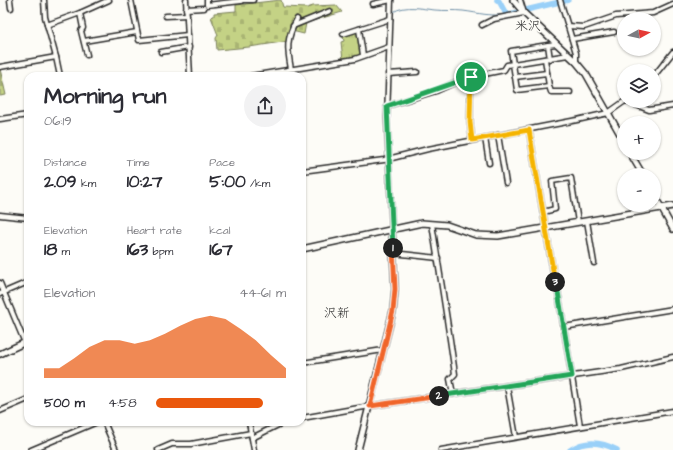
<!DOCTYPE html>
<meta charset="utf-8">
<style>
:root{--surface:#fff;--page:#f2f2f3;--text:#2b2b33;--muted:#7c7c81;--accent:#ea580c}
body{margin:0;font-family:"Architects Daughter","Klee One",sans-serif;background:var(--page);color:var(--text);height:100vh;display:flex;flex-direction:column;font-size:15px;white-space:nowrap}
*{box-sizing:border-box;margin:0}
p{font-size:13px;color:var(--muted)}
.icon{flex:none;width:22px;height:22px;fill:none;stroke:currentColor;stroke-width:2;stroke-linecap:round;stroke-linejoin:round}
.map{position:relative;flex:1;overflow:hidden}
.sheet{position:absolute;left:24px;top:72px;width:282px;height:354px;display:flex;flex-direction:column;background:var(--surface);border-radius:12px;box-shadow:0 1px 3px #0004}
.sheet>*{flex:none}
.needle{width:26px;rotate:82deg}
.fabs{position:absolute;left:617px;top:12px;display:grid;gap:8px}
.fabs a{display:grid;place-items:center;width:44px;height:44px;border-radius:50%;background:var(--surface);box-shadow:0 1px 3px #0004;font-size:20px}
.pin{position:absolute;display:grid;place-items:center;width:34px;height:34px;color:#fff;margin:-17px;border:2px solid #fff;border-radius:50%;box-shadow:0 1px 4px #0007}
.km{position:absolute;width:20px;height:20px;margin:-10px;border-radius:50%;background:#222;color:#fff;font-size:11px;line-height:20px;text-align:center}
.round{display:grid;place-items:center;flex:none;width:42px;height:42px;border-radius:21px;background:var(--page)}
.summary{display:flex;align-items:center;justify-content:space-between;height:68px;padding:0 20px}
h1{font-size:22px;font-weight:700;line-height:30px}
.stats{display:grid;grid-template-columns:repeat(3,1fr);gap:6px;height:68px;padding:4px 20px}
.stats div{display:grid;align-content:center}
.stats b{font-size:17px;font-weight:700}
.stats small{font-size:11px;font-weight:400}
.stats p{font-size:11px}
.chart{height:112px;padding:8px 20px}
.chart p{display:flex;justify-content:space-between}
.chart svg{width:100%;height:72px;margin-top:4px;fill:var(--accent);opacity:.7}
ul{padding:0 20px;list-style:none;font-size:13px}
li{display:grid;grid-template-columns:64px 48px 1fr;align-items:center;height:30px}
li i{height:10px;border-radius:5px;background:var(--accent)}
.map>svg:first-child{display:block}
.grass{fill:url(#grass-tufts);stroke:#787e58}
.cemetery{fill:url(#cemetery-stones);stroke:#787e58}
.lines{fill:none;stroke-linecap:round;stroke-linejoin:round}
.stream{stroke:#6d8ea6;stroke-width:1}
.river{stroke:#99d0f8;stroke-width:5.5}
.minor-casing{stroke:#2b2b2b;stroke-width:7}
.major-casing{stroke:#2b2b2b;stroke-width:8}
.minor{stroke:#fdfcf7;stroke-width:4}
.major{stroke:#fdfcf7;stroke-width:5}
.split-1-casing{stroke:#fff;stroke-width:8}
.split-2-casing{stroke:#fff;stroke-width:8}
.split-3-casing{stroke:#fff;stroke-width:8}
.split-4-casing{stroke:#fff;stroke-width:8}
.split-1{stroke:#22a559;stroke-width:5}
.split-2{stroke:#f0652b;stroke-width:5}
.split-3{stroke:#22a559;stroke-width:5}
.split-4{stroke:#f5b400;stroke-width:5}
.labels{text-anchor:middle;stroke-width:3.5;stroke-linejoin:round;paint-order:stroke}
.neighbourhood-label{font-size:13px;fill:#2b2b2b;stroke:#fdfcf7}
</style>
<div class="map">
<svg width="673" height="450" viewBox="0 0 673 450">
<defs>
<pattern id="grass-tufts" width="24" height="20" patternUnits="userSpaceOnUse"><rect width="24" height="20" fill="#c4d285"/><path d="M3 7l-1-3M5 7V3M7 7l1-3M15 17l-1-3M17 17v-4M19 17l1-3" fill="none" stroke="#a9b473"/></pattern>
<pattern id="cemetery-stones" width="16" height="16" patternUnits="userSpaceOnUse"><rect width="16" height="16" fill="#c4d285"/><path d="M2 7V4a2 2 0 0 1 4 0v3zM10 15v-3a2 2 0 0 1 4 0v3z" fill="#a9b473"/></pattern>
</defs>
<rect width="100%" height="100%" fill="#fdfcf7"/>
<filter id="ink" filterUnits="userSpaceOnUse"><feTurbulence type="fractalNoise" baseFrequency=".025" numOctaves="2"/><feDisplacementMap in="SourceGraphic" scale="8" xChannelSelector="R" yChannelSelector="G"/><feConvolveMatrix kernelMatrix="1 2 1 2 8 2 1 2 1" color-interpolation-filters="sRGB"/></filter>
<g filter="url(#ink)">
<path class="grass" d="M358 31 362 55 355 58 343 60 341 42 344 41 343 37Z"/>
<g class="cemetery">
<path d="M281 0 283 7 307 8 313 6 336 5 342 12 306 23 304 34 292 31 289 41 249 47 217 50 216 38 218 35 211 17 214 16V13L236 11V5Z"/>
<path d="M0 69 6 95 0 96Z"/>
</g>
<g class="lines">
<path class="stream" d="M393 12C406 4 422 9 435 10 445 11 454 10 463 11 479 13 491 17 507 14"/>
<g class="river">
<path d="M497 0 499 1 505 12 509 14 520 12"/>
<path d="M526 10 568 0"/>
<path d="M570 450C585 440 602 442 617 450"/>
</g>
<g class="minor-casing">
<g id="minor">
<path d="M10 0 11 8"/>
<path d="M44 0 45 17 56 57 60 76"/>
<path d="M131 0 139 40 188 35"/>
<path d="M186 0 190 76"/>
<path d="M207 0V5L241 1"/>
<path d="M241 0H253"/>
<path d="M391 0 387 117 392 230"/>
<path d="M560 0 576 53V62"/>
<path d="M373 4 391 0"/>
<path d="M186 9 204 8"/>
<path d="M166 16 187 15"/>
<path d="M47 25 80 13"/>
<path d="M482 25 494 19 524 13 520 0"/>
<path d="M293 26 330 11"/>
<path d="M568 26 584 27 616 16 653 13 673 4"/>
<path d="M359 29 363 55"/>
<path d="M343 34 390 19"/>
<path d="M572 39 614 32"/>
<path d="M84 41 137 32"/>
<path d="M548 45 511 51 517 90 549 86"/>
<path d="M161 52 189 47"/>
<path d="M87 55 81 31 83 28 80 13 109 0"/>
<path d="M545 59 549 86 551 92H570"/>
<path d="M550 59 548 45 556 44"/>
<path d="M0 67 56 57"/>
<path d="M291 69C287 48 286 39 297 19"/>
<path d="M388 74 417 72"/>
<path d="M251 76 355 59 389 47"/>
<path d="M654 76 673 52"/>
<path d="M471 77 470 122 472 140"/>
<path d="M515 77 547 73"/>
<path d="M626 101 649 110 673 106"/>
<path d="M387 106 436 91 465 78 504 70 507 65 568 55"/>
<path d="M0 119 28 115"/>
<path d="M529 130 556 289 558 292 580 426"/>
<path d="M498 135 506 183"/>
<path d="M485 138 489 163"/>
<path d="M302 171 384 160 428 149 577 120 608 113 625 101"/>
<path d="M543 212 555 209 552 181 571 178 578 222"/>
<path d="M0 215 28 218"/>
<path d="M587 221 594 263"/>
<path d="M432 224C440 274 448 324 455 374L450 379 453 394"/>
<path d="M393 253 438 258"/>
<path d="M0 283 25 343"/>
<path d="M0 294 28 282"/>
<path d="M564 327 673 309"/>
<path d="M302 363 383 350"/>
<path d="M507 386 516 437"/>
<path d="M0 411 28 399"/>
<path d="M302 418 370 406 621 369 673 357"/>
<path d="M104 422 116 450"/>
<path d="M249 422 254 450"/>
<path d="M252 438 284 422"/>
<path d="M31 450 97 422"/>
<path d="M158 450 172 444H191L251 433"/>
<path d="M441 450 673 411"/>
</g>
</g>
<g class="major-casing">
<g id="major">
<path d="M513 0 524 13 576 62 586 74 624 141"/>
<path d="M630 153 643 175"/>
<path d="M654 195 673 229"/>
<path d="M302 249 422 223 447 225 476 235 498 236 673 206"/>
<path d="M0 354 28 341"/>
<path d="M358 450 393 311 395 289 392 230"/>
</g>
</g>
<use href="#minor" class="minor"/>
<use href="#major" class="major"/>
</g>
</g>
<g class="lines" filter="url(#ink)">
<g class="split-1-casing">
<path id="split-1" d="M393 248 387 106 471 77"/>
</g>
<g class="split-2-casing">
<path id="split-2" d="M393 248 395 289 393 311 370 406 439 396"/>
</g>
<g class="split-3-casing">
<path id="split-3" d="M439 396 572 376 558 292 555 282"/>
</g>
<g class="split-4-casing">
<path id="split-4" d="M471 77 470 122 472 140 529 130 555 282"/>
</g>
<use href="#split-1" class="split-1"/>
<use href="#split-2" class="split-2"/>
<use href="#split-3" class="split-3"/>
<use href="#split-4" class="split-4"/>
</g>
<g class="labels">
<g class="neighbourhood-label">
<text x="528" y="30">米沢</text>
<text x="337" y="317">沢新</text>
</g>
</g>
</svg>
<div class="fabs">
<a><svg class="needle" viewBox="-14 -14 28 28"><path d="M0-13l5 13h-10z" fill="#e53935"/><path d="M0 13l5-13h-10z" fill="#7c7c81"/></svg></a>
<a><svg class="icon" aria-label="layers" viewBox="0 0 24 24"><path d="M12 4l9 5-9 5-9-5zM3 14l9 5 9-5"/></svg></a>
<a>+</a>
<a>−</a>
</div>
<div class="pin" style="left:471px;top:77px;background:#1e9e55"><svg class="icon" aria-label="arrive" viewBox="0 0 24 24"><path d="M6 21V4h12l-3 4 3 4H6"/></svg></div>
<b class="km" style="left:393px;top:248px">1</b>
<b class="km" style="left:439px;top:396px">2</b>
<b class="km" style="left:555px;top:282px">3</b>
<section class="sheet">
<div class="summary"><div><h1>Morning run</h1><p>06:19</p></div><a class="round"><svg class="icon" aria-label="share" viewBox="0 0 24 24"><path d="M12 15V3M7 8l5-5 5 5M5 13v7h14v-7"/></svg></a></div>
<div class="stats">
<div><p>Distance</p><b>2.09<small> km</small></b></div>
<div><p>Time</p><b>10:27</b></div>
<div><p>Pace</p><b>5:00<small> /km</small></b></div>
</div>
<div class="stats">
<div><p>Elevation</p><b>18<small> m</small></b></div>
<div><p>Heart rate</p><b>163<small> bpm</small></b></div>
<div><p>kcal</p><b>167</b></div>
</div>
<div class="chart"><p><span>Elevation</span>44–61 m</p>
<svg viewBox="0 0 160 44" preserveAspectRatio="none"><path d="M0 44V38L10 38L20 32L30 25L40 21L50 21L60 23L70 21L80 17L90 12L100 8L110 6L120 8L130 14L140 21L150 30L160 38V44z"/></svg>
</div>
<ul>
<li><b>500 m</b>4:58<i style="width:82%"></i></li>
</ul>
</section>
</div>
